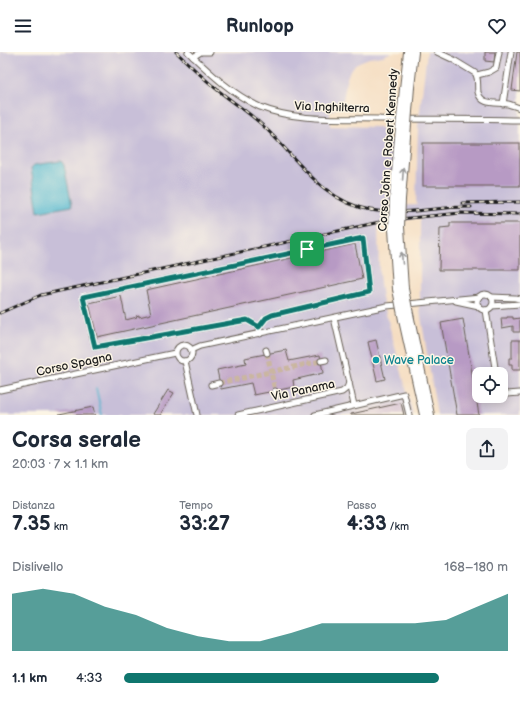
<!DOCTYPE html>
<html lang="it">
<meta charset="utf-8">
<style>
:root{--surface:#fff;--page:#f2f2f3;--text:#1f2937;--muted:#747a83;--accent:#0f766e}
body{margin:0;font-family:"Balsamiq Sans",sans-serif;background:var(--page);color:var(--text);height:100vh;display:flex;flex-direction:column;font-size:15px;white-space:nowrap}
*{box-sizing:border-box;margin:0}
p{font-size:13px;color:var(--muted)}
.icon{flex:none;width:22px;height:22px;fill:none;stroke:currentColor;stroke-width:2;stroke-linecap:round;stroke-linejoin:round}
.map{position:relative;height:363px;overflow:hidden}
.side{display:flex;flex-direction:column;background:var(--surface);flex:1}
.side>*{flex:none}
.tools{position:absolute;left:472px;top:315px;display:grid;gap:8px}
.tools a{display:grid;place-items:center;width:36px;height:36px;border-radius:8px;background:var(--surface);box-shadow:0 2px 10px #0003;font-size:20px}
.pin{position:absolute;display:grid;place-items:center;width:34px;height:34px;color:#fff;margin:-17px;border-radius:8px;box-shadow:0 2px 6px #0006}
.round{display:grid;place-items:center;flex:none;width:42px;height:42px;border-radius:8px;background:var(--page)}
.head{display:flex;align-items:center;justify-content:space-between;height:68px;padding:0 12px}
h1{font-size:22px;font-weight:700;line-height:30px}
.figures{display:grid;grid-template-columns:repeat(3,1fr);gap:6px;height:68px;padding:4px 12px}
.figures div{display:grid;align-content:center}
.figures b{font-size:20px;font-weight:700}
.figures small{font-size:11px;font-weight:400}
.figures p{font-size:11px}
.chart{height:112px;padding:8px 12px}
.chart p{display:flex;justify-content:space-between}
.chart svg{width:100%;height:72px;margin-top:4px;fill:var(--accent);opacity:.7}
ul{padding:0 12px;list-style:none;font-size:13px}
li{display:grid;grid-template-columns:64px 48px 1fr;align-items:center;height:30px}
li i{height:10px;border-radius:5px;background:var(--accent)}
header{display:flex;justify-content:space-between;align-items:center;height:52px;padding:0 12px;background:var(--surface);font-size:18px;font-weight:700}
.map>svg:first-child{display:block}
.industrial{fill:#c8bfd8;fill-rule:evenodd}
.water{fill:#51b7d0;stroke:#366a76}
.lines{fill:none;stroke-linecap:round;stroke-linejoin:round}
.stream{stroke:#51b7d0;stroke-width:1.5}
.building{fill:#b79ac4}
.minor-tunnel{stroke:#cab6a0;stroke-width:5;stroke-dasharray:5 2.5;stroke-linecap:butt}
.minor-casing{stroke:#686056;stroke-width:7}
.highway-casing{stroke:#686056;stroke-width:10}
.minor{stroke:#fff;stroke-width:5}
.highway{stroke:#fff;stroke-width:8}
.rail-casing{stroke:#1c1c1c;stroke-width:3}
.rail{stroke:#fcf5e5;stroke-width:1.5;stroke-dasharray:4.5;stroke-linecap:butt}
.highway-bridge-casing{stroke:#686056;stroke-width:10;stroke-linecap:butt}
.highway-bridge{stroke:#fff;stroke-width:8}
.oneway{stroke:#999}
.route-casing{stroke:#fff;stroke-width:8}
.route{stroke:#0f766e;stroke-width:5}
.culture-dot{fill:#0f9aa8;stroke:#fcf5e5;stroke-width:1.5}
.labels{text-anchor:middle;stroke-width:3;stroke-linejoin:round;paint-order:stroke}
.street-label{font-size:12px;fill:#1c1c1c;stroke:#fcf5e5}
.culture-label{font-size:12px;fill:#0d838f;stroke:#fcf5e5;text-anchor:start}
</style>
<header><svg class="icon" aria-label="menu" viewBox="0 0 24 24"><path d="M4 6h16M4 12h16M4 18h16"/></svg>Runloop<svg class="icon" aria-label="heart" viewBox="0 0 24 24"><path d="M12 20l-8-8c-3-5 5-10 8-4 3-6 11-1 8 4z"/></svg></header>
<div class="map">
<svg width="520" height="363" viewBox="0 0 520 363">
<rect width="100%" height="100%" fill="#fcf5e5"/>
<filter id="ink" filterUnits="userSpaceOnUse"><feTurbulence type="fractalNoise" baseFrequency=".025" numOctaves="2"/><feDisplacementMap in="SourceGraphic" scale="8" xChannelSelector="R" yChannelSelector="G"/><feConvolveMatrix kernelMatrix="1 2 1 2 8 2 1 2 1" color-interpolation-filters="sRGB"/></filter>
<filter id="wash" filterUnits="userSpaceOnUse"><feTurbulence type="fractalNoise" baseFrequency=".012" numOctaves="4" result="noise"/><feDisplacementMap in="SourceGraphic" scale="16" xChannelSelector="R" yChannelSelector="G"/><feGaussianBlur stdDeviation="0.9" result="paint"/><feColorMatrix in="noise" values="0 0 0 0 0 0 0 0 0 0 0 0 0 0 0 0 0 1.4 0 .05"/><feComposite in="paint" operator="in"/></filter>
<g filter="url(#wash)">
<rect width="100%" height="100%" fill="#f5ddc1"/>
<path class="industrial" d="M0 0H392L383 4 369 6 359 10 350 18 347 26 343 48 339 55 330 60V74L378 75 382 78 386 90 397 88 393 154 417 153 416 148 418 75 427 0H520V363H437L420 258V166L378 172 379 222 382 246 413 363H0ZM479 322H501V344H479Z"/>
<path class="water" d="M61 109 64 113 72 154 38 160 31 116 34 113Z"/>
<g class="lines">
<path class="stream" d="M96 336 102 363"/>
</g>
<g id="blocks">
<g class="building">
<path d="M485 0H495L494 10 485 9Z"/>
<path d="M517 0H520V39L512 38Z"/>
<rect x="423" y="91" width="97" height="43"/>
<path d="M450 171H520V218H439L440 176 450 175Z"/>
<path d="M355 192 362 227 97 285 89 251 121 244 126 268 137 265 136 264 139 263V265L151 262 146 238Z"/>
<path d="M507 265H513V267L520 266V280H513V274L502 276 501 266H507Z"/>
<path d="M463 267 479 363H457L441 271Z"/>
<path d="M376 288 385 327 377 329 368 290Z"/>
<path d="M512 288H520V318H512V313H509V306H512Z"/>
<path d="M286 298 289 309 320 303 323 321 293 328 294 335 254 343 251 331 221 337 217 318 246 312 245 306Z"/>
<path d="M168 338 174 341 161 361 162 363H155L153 362Z"/>
<path d="M401 351 404 363H351V362Z"/>
<path d="M93 355 95 363H59V362Z"/>
</g>
</g>
</g>
<g filter="url(#ink)">
<use href="#blocks" fill-opacity="0" stroke="#686056" stroke-width="1"/>
<g class="lines">
<g class="minor-tunnel">
<path d="M267 301 275 339"/>
<path d="M219 331 321 309"/>
</g>
<g class="minor-casing">
<g id="minor">
<path d="M188 0C210 21 232 42 260 55 297 70 341 66 380 67 427 67 473 67 520 68"/>
<path d="M437 0 452 7 475 21C479 26 477 34 478 40 481 54 497 50 508 52 512 53 516 55 520 56"/>
<path d="M193 5 201 0H210"/>
<path d="M477 23 489 20 496 16 499 0"/>
<path d="M503 52 511 0"/>
<circle cx="485" cy="250" r="8"/>
<path d="M491 245 515 246 520 247"/>
<path d="M456 249 479 254"/>
<path d="M492 254 520 252"/>
<path d="M486 258 496 322"/>
<path d="M259 275 247 268 95 295 83 245 363 186 369 240 272 263 266 266 259 275 260 282"/>
<circle cx="184" cy="301" r="8"/>
<path d="M191 298 200 294 387 254 480 245"/>
<path d="M266 298 267 301"/>
<path d="M185 309 197 363"/>
<path d="M321 309 326 308"/>
<path d="M349 331 354 353"/>
<path d="M211 333 219 331"/>
<path d="M0 338 175 301"/>
<path d="M275 339 276 342"/>
<path d="M501 339 507 342 520 341"/>
<path d="M238 363 342 340 347 336 349 331 334 266"/>
<path d="M315 363 404 342 409 363"/>
</g>
</g>
<g class="highway-casing">
<g id="highway">
<path d="M410 35 414 0"/>
<path d="M404 37 408 0"/>
<path d="M394 147 398 96"/>
<path d="M401 147 405 97"/>
<path d="M400 175 404 237"/>
<path d="M393 177 397 237"/>
<path d="M410 267 430 363"/>
<path d="M403 268 424 363"/>
</g>
</g>
<use href="#minor" class="minor"/>
<use href="#highway" class="highway"/>
<g class="rail-casing">
<g id="rail">
<path d="M176 0C189 12 201 24 214 35 229 48 246 58 260 71 295 102 320 149 370 158 404 164 437 154 471 155"/>
<path d="M462 151 520 150"/>
<path d="M0 261 41 243 389 168 461 161 520 162"/>
</g>
</g>
<use href="#rail" class="rail"/>
<g class="highway-bridge-casing">
<g id="highway-bridge">
<path d="M398 96 404 37"/>
<path d="M405 97 410 35"/>
<path d="M400 175 401 147"/>
<path d="M393 177 394 147"/>
<path d="M397 237 403 268"/>
<path d="M404 237 410 267"/>
</g>
</g>
<use href="#highway-bridge" class="highway-bridge"/>
</g>
<defs><path id="oneway-shaft" d="M-6 0H5M1.5-3L5.5 0L1.5 3" fill="none" stroke-width="1.6" stroke-linecap="round" stroke-linejoin="round"/></defs>
<g class="oneway">
<use href="#oneway-shaft" transform="translate(403 122) rotate(-86)"/>
<use href="#oneway-shaft" transform="translate(402 206) rotate(-95)"/>
</g>
</g>
<g class="lines" filter="url(#ink)">
<g class="route-casing">
<path id="route" d="M363 186 369 240 272 263 266 266 259 275 247 268 95 295 83 245Z"/>
</g>
<use href="#route" class="route"/>
</g>
<circle class="culture-dot" cx="376" cy="308" r="4"/>
<g class="labels">
<g class="street-label">
<text transform="translate(332 55) rotate(2)" y="4">Via Inghilterra</text>
<text transform="translate(388 98) rotate(-86)" y="4">Corso John e Robert Kennedy</text>
<text transform="translate(74 312) rotate(-12)" y="4">Corso Spagna</text>
<text transform="translate(303 338) rotate(-12)" y="4">Via Panama</text>
</g>
<g class="culture-label">
<text x="384" y="312">Wave Palace</text>
</g>
</g>
</svg>
<div class="tools">
<a><svg class="icon" aria-label="locate" viewBox="0 0 24 24"><circle cx="12" cy="12" r="6"/><path d="M12 2v4M12 18v4M2 12h4M18 12h4"/></svg></a>
</div>
<div class="pin" style="left:307px;top:197px;background:#1e9e55"><svg class="icon" aria-label="arrive" viewBox="0 0 24 24"><path d="M6 21V4h12l-3 4 3 4H6"/></svg></div>
</div>
<section class="side">
<div class="head"><div><h1>Corsa serale</h1><p>20:03 · 7 × 1.1 km</p></div><a class="round"><svg class="icon" aria-label="share" viewBox="0 0 24 24"><path d="M12 15V3M7 8l5-5 5 5M5 13v7h14v-7"/></svg></a></div>
<div class="figures">
<div><p>Distanza</p><b>7.35<small> km</small></b></div>
<div><p>Tempo</p><b>33:27</b></div>
<div><p>Passo</p><b>4:33<small> /km</small></b></div>
</div>
<div class="chart"><p><span>Dislivello</span>168–180 m</p>
<svg viewBox="0 0 160 44" preserveAspectRatio="none"><path d="M0 44V9L10 6L20 9L30 17L40 22L50 30L60 35L70 38L80 38L90 33L100 27L110 27L120 27L130 27L140 25L150 17L160 9V44z"/></svg>
</div>
<ul>
<li><b>1.1 km</b>4:33<i style="width:82%"></i></li>
</ul>
</section>
